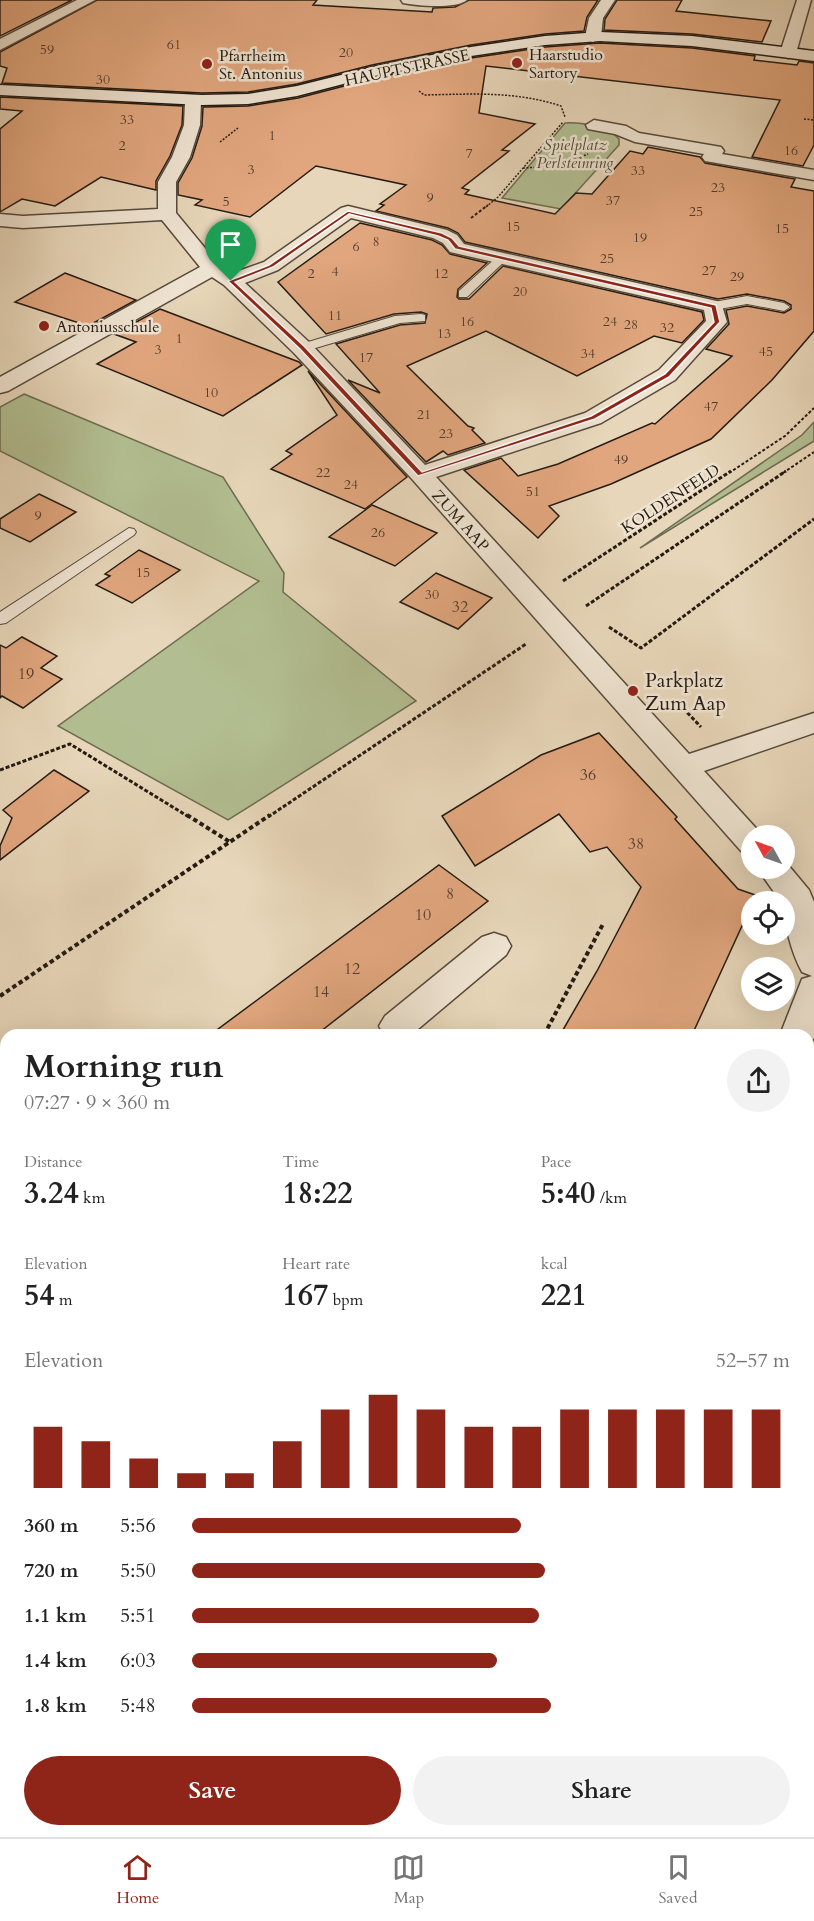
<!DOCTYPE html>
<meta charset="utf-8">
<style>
:root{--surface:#fff;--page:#f2f2f2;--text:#222;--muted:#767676;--line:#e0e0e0;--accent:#8f2418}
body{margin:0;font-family:Cardo,serif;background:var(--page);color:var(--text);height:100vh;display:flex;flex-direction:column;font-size:22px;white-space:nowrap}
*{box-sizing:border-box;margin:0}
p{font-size:20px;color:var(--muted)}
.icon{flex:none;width:33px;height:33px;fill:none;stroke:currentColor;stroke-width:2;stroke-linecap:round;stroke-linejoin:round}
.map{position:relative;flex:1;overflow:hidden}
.drawer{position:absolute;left:0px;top:1029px;width:814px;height:808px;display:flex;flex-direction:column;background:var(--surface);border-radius:18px 18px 0 0;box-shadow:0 6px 24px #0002}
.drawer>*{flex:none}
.needle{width:39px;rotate:310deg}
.fabs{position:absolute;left:741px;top:825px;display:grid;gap:12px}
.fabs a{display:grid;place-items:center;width:54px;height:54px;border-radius:50%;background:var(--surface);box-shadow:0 6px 24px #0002;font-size:30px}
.pin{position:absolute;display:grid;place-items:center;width:51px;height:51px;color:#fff;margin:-62px -26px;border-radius:50% 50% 50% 0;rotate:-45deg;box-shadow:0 0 6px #0007}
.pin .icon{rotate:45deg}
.round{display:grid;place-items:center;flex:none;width:63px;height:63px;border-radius:32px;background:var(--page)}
.summary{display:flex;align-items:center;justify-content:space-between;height:102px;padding:0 24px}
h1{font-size:33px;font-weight:600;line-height:45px}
.metrics{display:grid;grid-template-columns:repeat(3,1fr);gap:9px;height:102px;padding:6px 24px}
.metrics div{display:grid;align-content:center}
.metrics b{font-size:30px;font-weight:600}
.metrics small{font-size:16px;font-weight:400}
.metrics p{font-size:16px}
.chart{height:168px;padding:12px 24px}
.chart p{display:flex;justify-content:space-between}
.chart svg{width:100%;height:108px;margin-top:6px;stroke:var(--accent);stroke-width:6}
.primary-button{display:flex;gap:12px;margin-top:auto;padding:12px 24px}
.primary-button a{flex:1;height:69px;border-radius:36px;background:var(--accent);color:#fff;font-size:24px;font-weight:600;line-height:69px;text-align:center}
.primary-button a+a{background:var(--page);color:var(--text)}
ul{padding:0 24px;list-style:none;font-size:20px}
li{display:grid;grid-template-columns:96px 72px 1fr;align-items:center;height:45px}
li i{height:15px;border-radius:8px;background:var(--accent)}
.menu{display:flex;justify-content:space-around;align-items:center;height:84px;border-top:2px solid var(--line);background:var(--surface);font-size:16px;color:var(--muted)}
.menu a{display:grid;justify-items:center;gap:3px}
.menu .active{color:var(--accent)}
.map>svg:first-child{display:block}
.green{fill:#b2be91;stroke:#6c6c52;stroke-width:1.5}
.building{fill:#e1a67e;stroke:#251b13;stroke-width:1.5}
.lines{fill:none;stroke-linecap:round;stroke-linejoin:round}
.lane-casing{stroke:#564a3c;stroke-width:2}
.street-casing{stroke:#564a3c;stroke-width:3}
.secondary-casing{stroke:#251b13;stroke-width:3}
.path-far3{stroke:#251b13;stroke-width:1.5;stroke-dasharray:2 1.5;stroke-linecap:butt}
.path-far2{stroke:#251b13;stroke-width:2;stroke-dasharray:3 2;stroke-linecap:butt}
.path-far1{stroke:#251b13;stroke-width:3;stroke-dasharray:4 2;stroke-linecap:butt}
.path{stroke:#251b13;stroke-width:4;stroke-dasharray:4.5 3;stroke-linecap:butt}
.lane{fill:#efe4d2;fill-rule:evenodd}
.street{fill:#efe4d2;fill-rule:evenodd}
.secondary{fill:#efe4d2;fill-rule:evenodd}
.route{fill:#8f2418;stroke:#fff;stroke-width:1.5;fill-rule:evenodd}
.poi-dot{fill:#8f2418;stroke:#efe4d2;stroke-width:2}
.labels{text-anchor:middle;stroke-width:5;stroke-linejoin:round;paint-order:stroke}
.far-number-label{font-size:14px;fill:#543e2e}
.far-poi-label{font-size:16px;fill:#251b13;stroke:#efe4d2;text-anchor:start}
.far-street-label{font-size:16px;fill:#251b13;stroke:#efe4d2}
.far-park-label{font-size:16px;font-style:italic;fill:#4f4c39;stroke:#efe4d2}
.number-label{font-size:16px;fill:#543e2e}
.poi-label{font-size:20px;fill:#251b13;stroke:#efe4d2;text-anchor:start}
</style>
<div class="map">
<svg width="814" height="1837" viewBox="0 0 814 1837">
<rect width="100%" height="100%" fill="#e7d6b9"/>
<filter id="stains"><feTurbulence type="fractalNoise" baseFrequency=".00333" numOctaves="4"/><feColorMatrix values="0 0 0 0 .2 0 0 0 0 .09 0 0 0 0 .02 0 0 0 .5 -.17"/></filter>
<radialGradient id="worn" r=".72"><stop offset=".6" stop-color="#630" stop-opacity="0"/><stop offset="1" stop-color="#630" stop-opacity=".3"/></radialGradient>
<g class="green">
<path d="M565 123C581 122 608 127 619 139V145L561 209 502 198Z"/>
<path d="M24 394 223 477 284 573 283 592 416 701 228 820 58 726 259 581 0 451V407Z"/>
<path d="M814 422V441L640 548 802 435Z"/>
</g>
<g class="building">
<path d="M0 0H72L0 36Z"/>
<path d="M97 0H317L313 5 432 12 433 8 455 7 469 0H598L587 17 584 31 545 34 471 45 372 65 297 84 248 92 202 93 2 83 7 68 0 66V52Z"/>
<path d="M617 0H682L676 11 771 21 762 42 692 34 604 30 605 19Z"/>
<path d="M600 43 692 48 755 56 754 60 797 65 799 61 814 63V145L803 166 752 157 780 100 486 66 479 113 535 124 502 150 509 151 462 188 469 190 465 194 555 214 576 193 592 194 630 151 643 154 648 147 700 157 705 163 795 179 791 187 814 191V331L772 380 711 439 611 484 549 506 559 516 538 538 464 470 501 458 518 476 558 464 652 423 655 424 732 356 706 349 729 324 726 310 747 306 784 313 791 309V305L784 301 747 294 718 299 465 242 458 233 448 228 376 211 384 205 380 204 406 185 316 166 250 217 195 205 202 200 178 195V183L192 158 202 126 203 107 248 106 298 98 375 78 471 58 545 47Z"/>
<path d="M0 97 183 106 182 125 170 156 156 181V190L101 177 55 206 22 199 0 212V129L22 111 0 109Z"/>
<path d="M360 223 432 240 442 245 450 254 487 263 458 289 457 297 459 299H469L503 266 702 312 704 320 682 343 654 336 577 376 486 331 407 366 468 426 474 428 472 430 485 443 448 455 443 451 426 462 348 380 380 393 336 344 400 325 425 323 427 314 421 312 394 314 326 334 278 282Z"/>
<path d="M65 273 136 300 88 326 15 302Z"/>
<path d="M160 309 299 362 302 365 223 416 97 364 136 342 114 334Z"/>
<path d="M308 371 407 477 365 509 271 469 292 454 286 451 337 415Z"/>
<path d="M39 494 76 512 30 542 0 528V519Z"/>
<path d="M372 505 437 533 395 566 329 537Z"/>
<path d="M139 550 180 570 132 603 96 585 110 576 105 574Z"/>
<path d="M436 573 492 598 458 629 400 602Z"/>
<path d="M22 637 57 656 41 668 62 679 23 708 2 696 0 698V645L6 648Z"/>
<path d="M599 733 677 817 675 819 738 889 761 897 759 902H752V917L747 928 742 926 692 1035H560L597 971 641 887 607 847 590 852 559 814 475 866 442 816 541 755Z"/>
<path d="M54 770 89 791 0 860V846L12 818 3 810Z"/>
<path d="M439 865 488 901 316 1035H210Z"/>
</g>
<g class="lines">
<g class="lane-casing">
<g id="lane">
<path d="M502 255 506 256V260L467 297H459V291L498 256Z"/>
<path d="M747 296 784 303 790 307 784 311 747 304 714 310 708 306 714 302Z"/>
<path d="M421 314 425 315V321L400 323 302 352 296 348 298 345 395 316Z"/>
<path d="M129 528 134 529 136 532 134 535 6 623 0 624V612Z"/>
</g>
</g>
<g class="street-casing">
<g id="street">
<path d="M77 0H95L0 50V39Z"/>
<path d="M401 0H467C457 9 417 6 403 3Z"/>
<path d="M601 0H615L603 18 601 37 593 42 588 40 585 37 589 18Z"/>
<path d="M797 0H811L796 53 788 58 780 53Z"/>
<path d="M193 97 201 102 200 125 190 157 176 182V213L219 265 233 273 264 262 341 208 348 206 447 230 457 235 464 244 721 302 727 322 675 380 601 423 436 477 689 754 814 713V733L704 771 763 836H752V854L741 851 412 479 294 353 224 285 212 277 8 391 0 393V377L200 267 162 220 23 228 0 226V214L23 216 158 209V182L172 157 184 125 185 102ZM351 218 433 238 443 243 450 252 704 310 706 321 659 370 585 413 425 465 310 343 245 283 278 270Z"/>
<path d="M594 120 626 126 639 133 721 147 724 151 722 154 814 170V180L711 162 705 161 702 157 704 154 635 142 615 134 588 129 586 125Z"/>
<path d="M784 860 809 890 814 902V1038L808 1046V1035H780L802 979 812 976 802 972C791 952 784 924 784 902H781L757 868H784Z"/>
<path d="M494 933 506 937 511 946 506 955 411 1035H384L379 1026 385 1016 482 937Z"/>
<path d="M6 1321V1364L0 1366V1323Z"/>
<path d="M808 1496 814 1498V1544L808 1541Z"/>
<path d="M0 1527 6 1530V1576L0 1573Z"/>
<path d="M476 1832H528L526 1837H474Z"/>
<path d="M530 1832H591L593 1837H532Z"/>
</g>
</g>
<g class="secondary-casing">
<path id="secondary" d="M600 32 692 36 814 51V61L692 46 600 41 545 45 471 56 374 76 297 96 248 104 202 105 0 95V85L202 95 248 94 297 86 373 67 471 47 545 36Z"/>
</g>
<g class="path-far3">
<path d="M419 91 424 95C471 94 516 91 561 106L565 117"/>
<path d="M804 119 814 120"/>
<path d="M220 142 238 128"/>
<path d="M523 168 557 166 588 154"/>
<path d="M486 207 498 197 563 122"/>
</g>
<g class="path-far2">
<path d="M471 218 488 205"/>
<path d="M729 473 785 436 814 408"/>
<path d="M783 473 814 452"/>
</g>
<g class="path-far1">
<path d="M563 581 731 471"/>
<path d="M586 606 786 471"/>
<path d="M609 627 641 648 814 519"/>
<path d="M679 704 701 727"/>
<path d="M0 770 70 744 189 817"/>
<path d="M268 817 526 644"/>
</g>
<g class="path">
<path d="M187 815 230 842"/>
<path d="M0 996 270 815"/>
<path d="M544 1035 603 924"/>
<path d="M808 1176 814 1178"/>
</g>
<use href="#lane" class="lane"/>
<use href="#street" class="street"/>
<use href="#secondary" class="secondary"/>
</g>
<path class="route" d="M348 211 442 233 452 238 459 246 716 305 720 322 669 377 595 419 418 476 300 349 228 281 269 265ZM349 214 438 236 448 240 455 249 711 308 714 322 665 374 591 416 422 472 304 346 235 282 273 267Z"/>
<g class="poi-dot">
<circle cx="517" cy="63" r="6"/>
<circle cx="207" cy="64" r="6"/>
<circle cx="44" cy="326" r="6"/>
<circle cx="633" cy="691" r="6"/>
</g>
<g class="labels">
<g class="far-number-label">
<text x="174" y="49">61</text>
<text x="47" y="54">59</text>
<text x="346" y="57">20</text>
<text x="103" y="84">30</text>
<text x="127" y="124">33</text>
<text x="272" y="140">1</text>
<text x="122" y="150">2</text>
<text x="791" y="155">16</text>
<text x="469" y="158">7</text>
<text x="251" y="174">3</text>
<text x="638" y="175">33</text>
<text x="718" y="192">23</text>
<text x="430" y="202">9</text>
<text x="613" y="205">37</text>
<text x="226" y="206">5</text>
<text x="696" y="216">25</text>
<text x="513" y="231">15</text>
<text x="782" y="233">15</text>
<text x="640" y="242">19</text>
<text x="376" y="246">8</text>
<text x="356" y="251">6</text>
<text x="607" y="263">25</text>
<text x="709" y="275">27</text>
<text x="335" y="276">4</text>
<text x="311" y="278">2</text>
<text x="441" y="278">12</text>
<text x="737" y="281">29</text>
<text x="520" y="296">20</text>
<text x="335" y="320">11</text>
<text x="467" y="326">16</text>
<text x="610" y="326">24</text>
<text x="631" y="329">28</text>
<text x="667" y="332">32</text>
<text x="444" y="338">13</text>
<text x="179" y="343">1</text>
<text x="158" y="354">3</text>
<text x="766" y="356">45</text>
<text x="588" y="358">34</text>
<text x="366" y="362">17</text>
<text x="211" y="397">10</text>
<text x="711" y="411">47</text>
<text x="424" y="419">21</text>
<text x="446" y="438">23</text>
<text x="621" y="464">49</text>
<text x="323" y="477">22</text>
<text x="351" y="489">24</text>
<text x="533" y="496">51</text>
<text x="38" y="520">9</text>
<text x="378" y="537">26</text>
<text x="143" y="577">15</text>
<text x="432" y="599">30</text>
</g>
<g class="far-poi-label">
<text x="529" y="60">Haarstudio<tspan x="529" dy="18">Sartory</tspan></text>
<text x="219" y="61">Pfarrheim<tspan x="219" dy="18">St. Antonius</tspan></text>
<text x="56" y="332">Antoniusschule</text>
</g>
<g class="far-street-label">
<text transform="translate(407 67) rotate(-12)" y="6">HAUPTSTRASSE</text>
<text transform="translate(670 498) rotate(-33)" y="6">KOLDENFELD</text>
<text transform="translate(461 520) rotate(48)" y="6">ZUM AAP</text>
</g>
<g class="far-park-label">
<text x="575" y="150">Spielplatz<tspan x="575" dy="18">Perlsteinring</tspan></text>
</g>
<g class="number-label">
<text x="460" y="612">32</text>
<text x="26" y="679">19</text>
<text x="588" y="780">36</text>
<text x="636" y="849">38</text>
<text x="450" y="899">8</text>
<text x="423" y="920">10</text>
<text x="352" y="974">12</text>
<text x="321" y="997">14</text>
</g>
<g class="poi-label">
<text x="645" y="687">Parkplatz<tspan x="645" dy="23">Zum Aap</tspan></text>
</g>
</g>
<rect width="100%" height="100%" filter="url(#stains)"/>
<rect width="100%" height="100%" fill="url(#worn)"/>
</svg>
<div class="fabs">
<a><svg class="needle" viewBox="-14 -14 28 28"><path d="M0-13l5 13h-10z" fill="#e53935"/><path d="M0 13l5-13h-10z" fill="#767676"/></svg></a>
<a><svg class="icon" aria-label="locate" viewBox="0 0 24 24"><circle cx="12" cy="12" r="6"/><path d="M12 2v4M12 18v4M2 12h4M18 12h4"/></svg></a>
<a><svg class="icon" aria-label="layers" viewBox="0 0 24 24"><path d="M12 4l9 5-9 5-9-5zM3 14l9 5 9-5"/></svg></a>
</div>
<div class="pin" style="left:231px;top:281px;background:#1e9e55"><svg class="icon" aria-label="arrive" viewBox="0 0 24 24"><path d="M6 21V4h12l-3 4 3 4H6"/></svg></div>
<section class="drawer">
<div class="summary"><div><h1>Morning run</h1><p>07:27 · 9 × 360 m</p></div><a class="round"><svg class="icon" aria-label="share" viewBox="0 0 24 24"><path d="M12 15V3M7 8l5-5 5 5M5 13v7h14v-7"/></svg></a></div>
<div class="metrics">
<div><p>Distance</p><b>3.24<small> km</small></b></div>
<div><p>Time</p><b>18:22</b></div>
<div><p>Pace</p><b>5:40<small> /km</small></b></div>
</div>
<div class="metrics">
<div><p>Elevation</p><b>54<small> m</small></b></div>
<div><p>Heart rate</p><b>167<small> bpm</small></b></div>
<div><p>kcal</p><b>221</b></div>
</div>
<div class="chart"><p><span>Elevation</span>52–57 m</p>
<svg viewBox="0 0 160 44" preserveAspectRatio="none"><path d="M5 44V19M15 44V25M25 44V32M35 44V38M45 44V38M55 44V25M65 44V12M75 44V6M85 44V12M95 44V19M105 44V19M115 44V12M125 44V12M135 44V12M145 44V12M155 44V12"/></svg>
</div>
<ul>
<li><b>360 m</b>5:56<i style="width:55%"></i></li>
<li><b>720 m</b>5:50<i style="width:59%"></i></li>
<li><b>1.1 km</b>5:51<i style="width:58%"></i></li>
<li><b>1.4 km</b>6:03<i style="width:51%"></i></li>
<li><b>1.8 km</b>5:48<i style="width:60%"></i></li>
</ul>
<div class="primary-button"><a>Save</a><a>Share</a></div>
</section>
</div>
<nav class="menu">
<a class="active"><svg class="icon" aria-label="home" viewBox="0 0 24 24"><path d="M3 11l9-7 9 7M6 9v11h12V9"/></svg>Home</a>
<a><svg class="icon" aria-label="map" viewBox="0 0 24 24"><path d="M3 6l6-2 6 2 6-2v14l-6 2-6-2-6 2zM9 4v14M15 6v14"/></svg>Map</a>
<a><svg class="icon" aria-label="saved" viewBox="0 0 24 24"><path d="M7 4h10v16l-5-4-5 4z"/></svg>Saved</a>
</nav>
